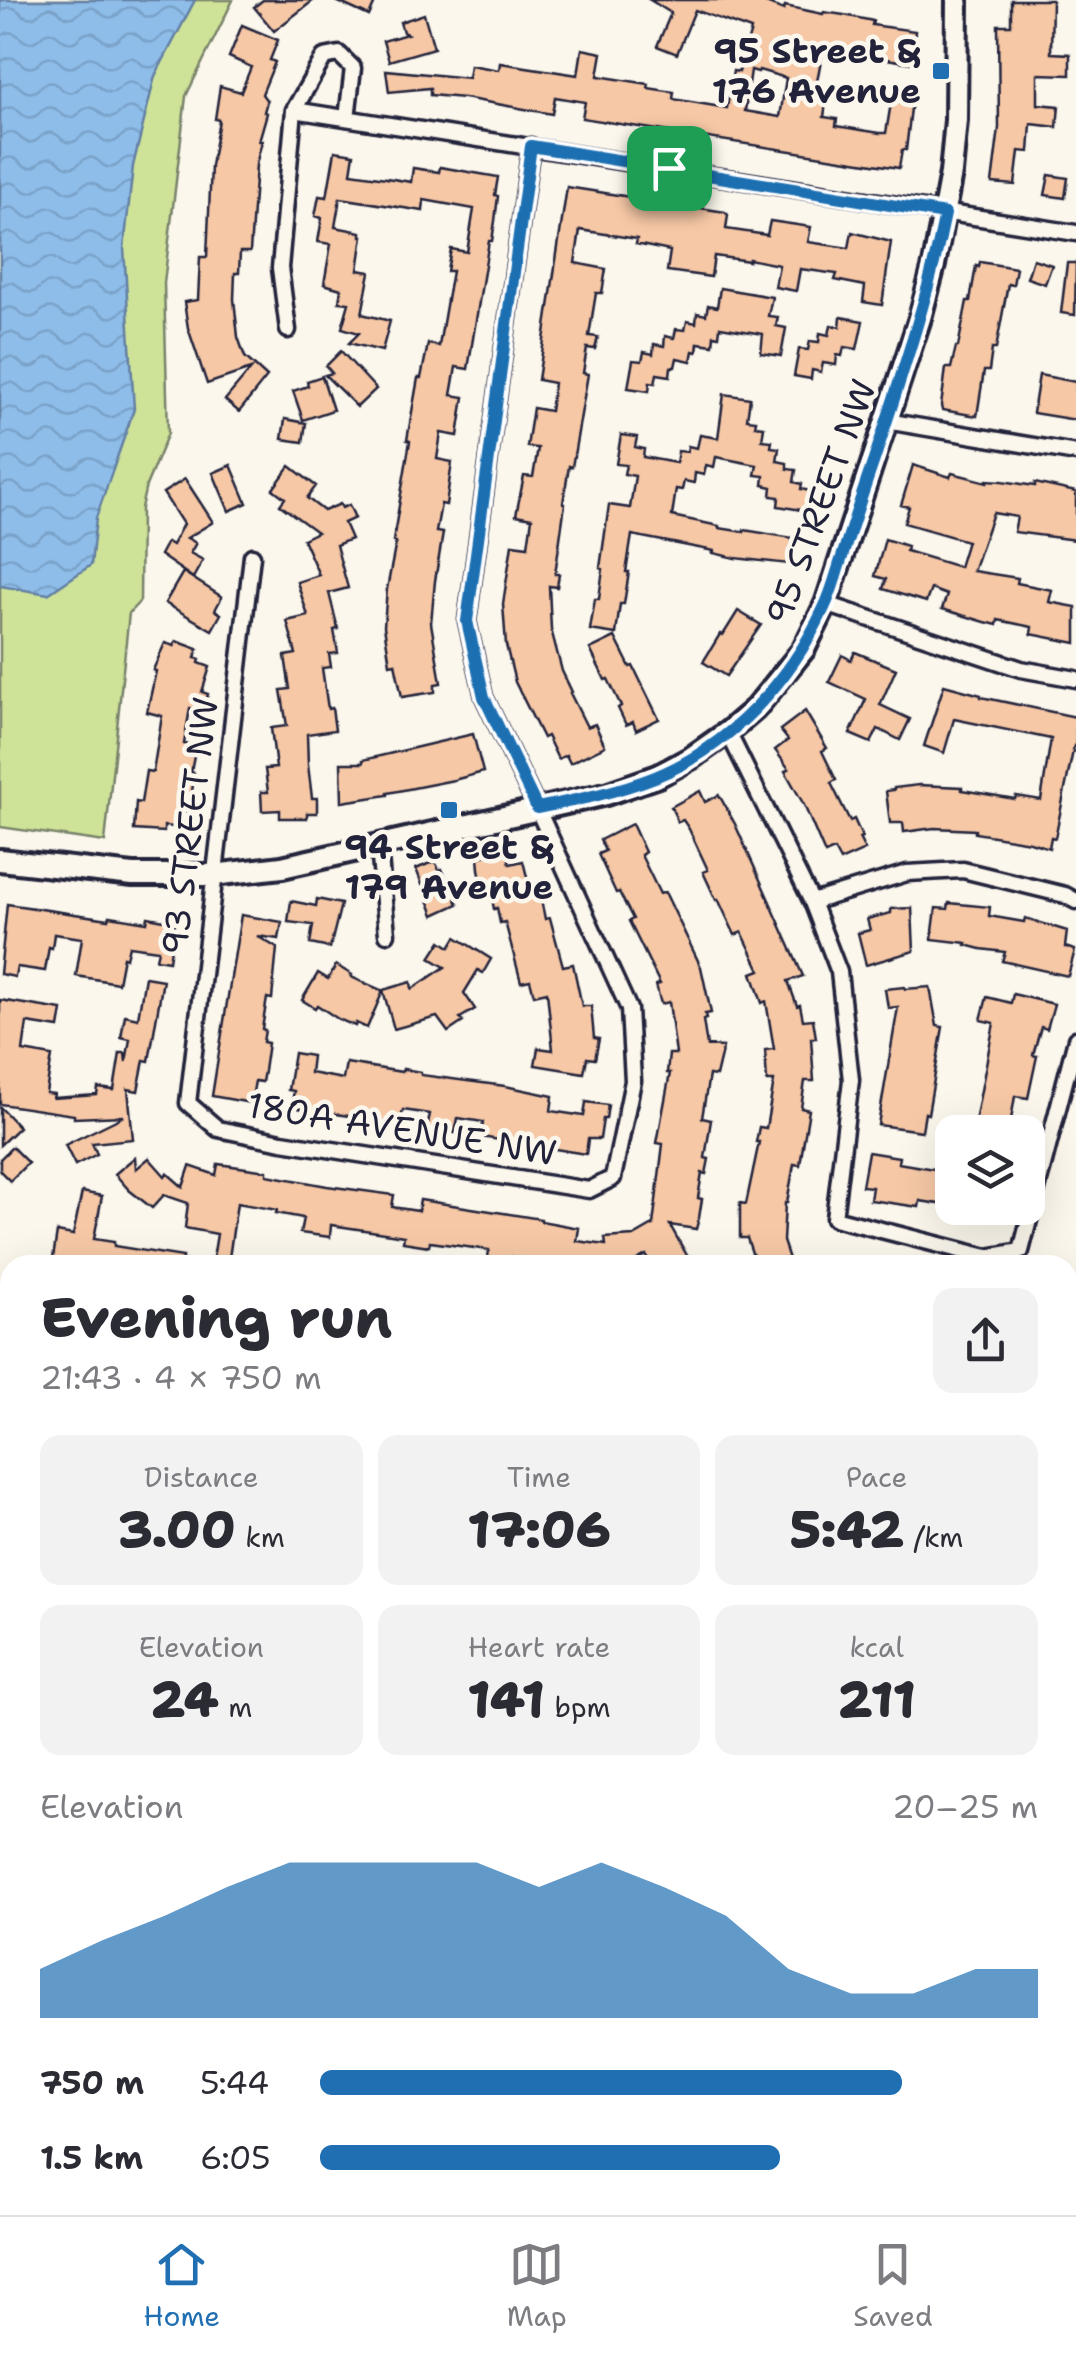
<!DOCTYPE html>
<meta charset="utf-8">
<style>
:root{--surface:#fff;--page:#f2f2f3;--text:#2b2b33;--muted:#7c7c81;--line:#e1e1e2;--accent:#1f6fb2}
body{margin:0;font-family:"Shantell Sans",sans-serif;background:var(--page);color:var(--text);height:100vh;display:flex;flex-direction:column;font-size:38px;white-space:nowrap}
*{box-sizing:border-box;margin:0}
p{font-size:32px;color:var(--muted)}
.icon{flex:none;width:55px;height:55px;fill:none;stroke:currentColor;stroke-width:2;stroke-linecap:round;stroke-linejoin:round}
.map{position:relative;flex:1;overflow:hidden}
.details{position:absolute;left:0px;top:1255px;width:1078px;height:960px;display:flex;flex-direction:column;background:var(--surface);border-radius:30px 30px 0 0;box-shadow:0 10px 40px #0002}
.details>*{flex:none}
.tools{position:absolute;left:935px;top:1115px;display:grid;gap:20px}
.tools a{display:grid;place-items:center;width:110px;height:110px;border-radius:20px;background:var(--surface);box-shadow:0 10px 40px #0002;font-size:50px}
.pin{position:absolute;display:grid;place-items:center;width:85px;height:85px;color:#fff;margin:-42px;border-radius:20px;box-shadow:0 5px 15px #0006}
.round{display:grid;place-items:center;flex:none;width:105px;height:105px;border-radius:20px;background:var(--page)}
.overview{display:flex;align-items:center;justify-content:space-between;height:170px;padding:0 40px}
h1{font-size:55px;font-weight:800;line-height:75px}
.metrics{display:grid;grid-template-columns:repeat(3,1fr);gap:15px;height:170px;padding:10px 40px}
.metrics div{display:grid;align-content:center;border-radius:20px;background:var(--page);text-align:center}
.metrics b{font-size:50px;font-weight:800}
.metrics small{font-size:28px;font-weight:400}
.metrics p{font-size:28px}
.chart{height:280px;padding:20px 40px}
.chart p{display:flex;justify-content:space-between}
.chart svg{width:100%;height:180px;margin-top:10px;fill:var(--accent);opacity:.7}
ul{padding:0 40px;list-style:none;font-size:32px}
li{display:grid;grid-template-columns:160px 120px 1fr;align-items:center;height:75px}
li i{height:25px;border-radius:12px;background:var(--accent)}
.tab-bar{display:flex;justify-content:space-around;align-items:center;height:140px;border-top:2px solid var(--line);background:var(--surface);font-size:28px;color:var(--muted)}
.tab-bar a{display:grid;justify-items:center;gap:5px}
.tab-bar .selected{color:var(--accent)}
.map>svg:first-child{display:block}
.green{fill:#cee398;stroke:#78826a;stroke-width:2.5}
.water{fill:url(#water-waves);stroke:#637fa3;stroke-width:2.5}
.building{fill:#f6c8a6;stroke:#22223b;stroke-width:2.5;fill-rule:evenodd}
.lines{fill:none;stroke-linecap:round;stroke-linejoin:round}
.street-casing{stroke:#22223b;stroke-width:21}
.secondary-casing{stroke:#22223b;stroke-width:28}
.highway-casing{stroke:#22223b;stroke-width:32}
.street{stroke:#fbf7ec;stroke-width:14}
.secondary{stroke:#fbf7ec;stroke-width:20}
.highway{stroke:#fbf7ec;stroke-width:25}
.route-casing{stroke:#fff;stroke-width:20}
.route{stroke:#1f6fb2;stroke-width:12}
.poi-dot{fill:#1f6fb2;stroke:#fbf7ec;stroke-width:4}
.labels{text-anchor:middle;stroke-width:9;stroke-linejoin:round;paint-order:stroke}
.poi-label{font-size:35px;font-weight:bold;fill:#22223b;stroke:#fbf7ec;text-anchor:end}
.street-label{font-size:35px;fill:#22223b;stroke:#fbf7ec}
</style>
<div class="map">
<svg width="1076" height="2215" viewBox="0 0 1076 2215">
<defs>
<pattern id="water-waves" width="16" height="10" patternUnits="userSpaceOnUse" patternTransform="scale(2.5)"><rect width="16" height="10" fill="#8ebde9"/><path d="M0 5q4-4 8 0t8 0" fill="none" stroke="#7aa2c9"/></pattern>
</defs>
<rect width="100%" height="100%" fill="#fbf7ec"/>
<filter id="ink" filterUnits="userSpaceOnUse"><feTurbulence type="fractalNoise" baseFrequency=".01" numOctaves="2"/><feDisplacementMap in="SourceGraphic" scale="20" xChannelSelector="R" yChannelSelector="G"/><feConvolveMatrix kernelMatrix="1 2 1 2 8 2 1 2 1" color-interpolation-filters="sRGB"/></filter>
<g filter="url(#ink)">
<g class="green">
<path d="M0 0H233L186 96 164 283 168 433 146 486 141 508 140 601 129 613 105 842 0 827Z"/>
<path d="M10 1349V1511L0 1519V1421Z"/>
</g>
<path class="water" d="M0 0H195L155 76 133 166 124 248 134 409 96 518 91 565 48 594 0 586Z"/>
<g class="building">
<path d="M263 0H314L274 31 254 7Z"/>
<path d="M334 0H376L369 16Z"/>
<path d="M650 0H758L784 10 785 6 823 14 824 12 844 15 873 21 872 25 915 31 912 63 823 49 816 87 828 89 824 117 837 119 836 126 880 133H886L892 97 912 100 906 150H902L899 168 582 118 585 102 555 97 552 114 464 98 430 95V88L389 92 386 70 468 78 470 65 499 70 500 63 578 75 582 49 602 53 598 76 649 84 648 88 674 92 673 99 727 108 733 71 739 72 751 30 695 10 677 54 657 46 671 13ZM751 70 758 72 759 70 786 78 780 117 745 111Z"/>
<path d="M1011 0H1052L1051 53 1070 54V75L1038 74V104L1059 106 1057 127 1031 124 1029 152 1019 151 1015 185 992 183 999 128 998 25H1011Z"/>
<path d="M424 14 434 48 389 61 383 41 407 34 403 32 400 22Z"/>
<path d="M242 25 278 40 270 60 275 62 262 94 267 101 264 112 267 113 259 141H262L256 165 250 252H240L239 273H235L234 299 238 337 245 357 267 377 239 412 225 400 251 369 207 384 188 328 184 302 198 300 200 257H207L211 166 219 120 215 119 220 86 241 92 251 67 229 57Z"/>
<path d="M335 151 354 154 351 173 393 179 411 182 413 168 439 172 440 167 498 177 495 195 498 196 495 221 492 241H489L468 369 456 367 451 395 464 397 458 436 441 433 437 459 452 462 446 505 441 504 436 532 443 533 435 581 431 623 441 683 435 684V692L402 697 395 663 390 664 384 626 387 589 396 542 393 541 410 441 407 440 418 378H421L428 344 439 346 452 271H447L451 249 467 252 474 209 424 200 423 211 340 198 335 227 361 232V236H363L358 270 370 272 362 314 390 321 382 351 349 343 359 333 342 328 349 303 339 302 341 289 324 284 331 244 318 242 322 218 315 216 319 196 327 197Z"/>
<path d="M1049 175 1068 178 1065 198 1045 195Z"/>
<path d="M567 187 725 212 728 215 726 229 767 235 770 221 811 227 808 242 849 248 852 232 891 242 882 305 863 302 865 286 835 280 837 274 800 269 796 291 775 287 779 265 749 259V261L714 256 711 277 667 271 670 251 636 244 637 239 580 230 575 263 606 269 602 293H596L589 336 598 337 595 349 587 348 583 373 588 374 572 467 569 466 563 503 565 504 555 574H559L557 587 549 586 551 629 562 671 572 692 570 693 587 727 595 724 605 746 570 763 566 755 558 759 547 736 543 738 515 682 506 645 503 604 512 544 528 546 532 518 516 515 524 476 533 477 538 448 527 447 533 408 550 411 554 383 538 380Z"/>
<path d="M1033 259 1052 265 1045 284 1027 278Z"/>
<path d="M980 262 1016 268 1013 285 1008 284 996 349H992L989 371H984L977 416 942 410 941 406 946 368H951L956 347H958L967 301H970L976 266 979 267Z"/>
<path d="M1067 263H1076L1075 315 1061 313Z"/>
<path d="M720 288 772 297 768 316 778 317 776 326 786 328 781 356 761 353 763 334 720 327 719 336 714 335 713 345 698 343 697 352 693 351 691 361 677 358 675 367H671L670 376 657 374 655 383 650 382 649 391 628 388 633 360 642 361 644 352 653 354 654 344 664 346 665 336 674 338 676 329 685 330 687 321 696 323 697 313 706 315 708 305 717 307Z"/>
<path d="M841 317 863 321 857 349 844 347 842 356 837 355 836 365 823 363 821 372 812 370 811 379 794 376 799 349 808 350 810 341 819 342 820 333 829 335 831 325 840 327Z"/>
<path d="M341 351 376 389 357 407 325 375 332 373 326 366Z"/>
<path d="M1039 375 1076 382V420L1033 413Z"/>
<path d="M322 376 333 410 303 420 293 391 308 386 307 381Z"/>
<path d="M724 394 750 398 747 419 756 420 755 426 764 427 762 440 772 441 771 447 779 448 777 461 787 463V469L796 470 794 482 802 484 801 489 810 491 807 511 778 506 779 497 771 496 772 487 763 485 764 476 755 475 757 465 716 457 714 467 706 465 704 475 695 473 694 483 684 481 682 490 676 489 672 516 719 526V528L744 532V530L793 538 789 564 735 558 713 553 714 551 632 535 626 572H629L624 604H620L616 634 590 630 595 599H599L603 569 600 568 609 505 630 508 635 476 624 474 626 465 616 464 621 435 637 437 635 447 644 449 643 457 676 463 678 451 687 452 688 446 697 448 700 435 718 438Z"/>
<path d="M285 419 306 423 303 442 282 439Z"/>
<path d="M231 465 247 503 229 511 213 473Z"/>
<path d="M913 465 950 477 952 473 987 482V480L1002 481 1035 486V483L1076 492V540L1014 532 1017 517 993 513 973 571 1018 578 1017 583 1052 590 1049 602 1076 607V643L1031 634 1032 627 998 620 997 625 985 622 942 609 947 595 931 589 926 602 883 589 886 579 875 576 885 539 907 546 906 551 959 567 967 541 904 523 909 507 901 505 902 502Z"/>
<path d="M290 466 316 486 307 498 324 511 340 504 342 508 349 505 355 518 344 523 351 539 336 545 348 588 329 593 338 629 334 630 338 653 329 654 331 667 322 668 328 709 332 708 335 730 307 734 308 765 312 798H317V813H307V818H280V810L262 811 261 792H268L265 769 276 768 271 728 287 726 281 690 290 689 285 656 296 654 287 621 308 616 297 582 319 575 303 539 317 532 280 505 285 498 273 489Z"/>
<path d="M185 479 213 522 187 538 196 543 190 553 203 560 193 578 160 555 167 542 172 545 183 524 163 493Z"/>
<path d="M183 572 222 597 215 610 221 614 212 630 165 603Z"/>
<path d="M738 611 761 625 726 676 703 662 720 634 723 635Z"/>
<path d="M615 637 630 667 633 666 659 719 636 730 633 722 626 725 618 708 621 706 608 679 605 680 590 649Z"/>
<path d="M176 641 198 649 195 658 200 659 199 663 210 667 202 692 208 694 203 712 190 708 184 744 196 746 191 772 194 773 192 793H188L185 828 164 826V832L134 830 136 802 141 803 146 771 153 772 162 716 147 712 156 671 153 670 165 643 174 646Z"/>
<path d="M855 652 896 669 880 705 910 719 900 740 878 729 871 743 850 734 866 699 829 682 842 655 851 660Z"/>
<path d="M944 685 981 695V697L1076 717V747L1074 746 1055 838 1051 837 1049 848 1030 842 975 833V830L934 828 904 832 903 823H890L886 791 894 790V788L919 785 962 787V790L1015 799 1016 796 1041 800 1051 739 954 719 944 753 924 746Z"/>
<path d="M805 711 827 748 822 751 836 780 831 783 850 821 854 819 862 837 859 838 865 850 840 861 834 850 825 854 804 805 785 771 789 769 775 750 788 740 780 730Z"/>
<path d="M473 734 483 772 454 780 388 793V795L342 802 341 763H363V760Z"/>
<path d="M700 791 705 802 719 795 735 824 803 976 788 981 797 1006 800 1005 803 1020 813 1019 816 1038H811L814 1081H805L801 1108 809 1110 803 1146 800 1165 794 1164 787 1203H785L783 1241 791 1265H756L747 1238H740V1203L746 1204 759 1142H756L759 1127 766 1128 774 1081H767L765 1050 774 1049 766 1001 762 1003 752 973 760 970 742 932 735 935 718 899 716 900 703 872 708 870 689 829 683 820 678 822 671 807Z"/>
<path d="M632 824 645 852 641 855 660 894 665 892 701 967 711 1013 705 1014 706 1019 703 1020 707 1046 723 1047 716 1076 709 1075 702 1118 711 1120 705 1158 709 1159 706 1174 702 1173 698 1198 702 1199 699 1218 696 1229 670 1225 689 1259 687 1260 690 1265H651L646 1255 628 1265H561L512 1257 511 1265H487L489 1250 430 1242 429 1246 403 1242 404 1236 331 1225 330 1237 300 1233 303 1218 276 1213 277 1210 237 1203 228 1265H212L217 1234 185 1228 188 1203 164 1195 152 1208 129 1190 115 1174 135 1157 136 1169 149 1158 165 1176 167 1173 183 1187 190 1166 216 1175 218 1164 267 1171V1175L327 1186 394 1195 392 1207 418 1211 420 1200 541 1219V1221L579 1228 577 1241 606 1245 605 1238 634 1236 653 1225 663 1144 657 1143 670 1073H667L669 1054H676L669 1002 661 1004 656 985 660 984 629 921 633 919 619 892 616 893 598 854 605 851 600 840Z"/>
<path d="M507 851 510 864 523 861 532 897 540 895 545 919 550 918 563 966 573 964 582 1006H591L594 1038 599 1039 595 1059 587 1058 584 1073 535 1065 538 1048 553 1050 547 992 534 995 530 980 521 982 505 922 500 923 497 908 494 909 490 888 483 890 479 869 478 857Z"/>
<path d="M435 861 439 870 442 869 458 904 434 915 416 869Z"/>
<path d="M317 899 341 904 330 948 310 944 313 925 288 922 291 901 316 906Z"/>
<path d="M949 903 990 907 989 916 1024 922 1025 918 1067 931 1065 947 1075 950 1068 976 1002 961 1005 952 981 949 966 945 967 943 932 939 936 908 948 909Z"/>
<path d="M7 904 109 919 110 916 147 922 148 917 175 922 169 961 156 959 158 950 129 946 126 958 123 957 118 983 76 976 82 938 54 934 52 948 49 947 45 971 17 967 15 977 0 974Z"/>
<path d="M912 908 914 951 866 965 858 933 870 930 867 919 891 913V909Z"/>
<path d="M241 915 282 922 279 939 257 936 277 948 272 999 267 998 262 1029 265 1030 263 1042 268 1043 264 1071 262 1082 255 1081 251 1103 212 1096Z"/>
<path d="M456 937 491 959 483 973 478 970 464 993 475 1009 460 1018 463 1022 448 1032 437 1017 394 1029 383 990 411 982 412 989 445 967 430 958 441 941 450 947Z"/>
<path d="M336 965 352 975 351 977 383 991 367 1028 356 1023 355 1026 338 1019 317 1005 315 1008 302 1000 318 973 328 979Z"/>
<path d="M145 977 163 980 149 1061 144 1060 138 1091 128 1089 133 1139 92 1143 97 1154 75 1165 65 1145 124 1116 74 1118V1115L0 1104V1000L62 1010 59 1028 27 1023 23 1051 52 1056 46 1093 54 1094 53 1098 97 1095 98 1088 114 1090 120 1053H125L126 1062 130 1039 121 1037 125 1015 138 1018Z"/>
<path d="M904 987 905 989 930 987 937 1026 943 1027 928 1114 925 1113 922 1131 878 1125 898 1007 888 1008 885 989Z"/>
<path d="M1013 994 1054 1004 1047 1029 1041 1027 1033 1055 1037 1056 1028 1098 1015 1096 1009 1132H973L994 1023 981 1020 987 997 1011 1003Z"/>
<path d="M294 1053 312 1056 310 1073 343 1079 346 1063 402 1072 403 1069 421 1072V1075L505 1086 553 1096 551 1111 584 1116 586 1102 608 1105 606 1119H603L600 1139H588L586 1154 481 1137 483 1122 458 1118 455 1133 427 1128 430 1114 403 1110 400 1124 291 1107 294 1091 288 1090Z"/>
<path d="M0 1107 19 1127 0 1145Z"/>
<path d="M12 1147 28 1163 10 1181 0 1171V1159Z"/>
<path d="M868 1152 899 1157 898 1163 952 1172V1206L920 1201 919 1207 870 1200 872 1187 862 1186Z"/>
<path d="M82 1192 102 1196 94 1239 114 1242V1246L183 1257 182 1265H52L57 1232 73 1235Z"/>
</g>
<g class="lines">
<g class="street-casing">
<g id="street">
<path d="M294 110 1076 233"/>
<path d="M288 330 280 268 294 110 324 57 339 54 353 68 347 118"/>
<path d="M886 421 1076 453"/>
<path d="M252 556 188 1103 218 1129 282 1142 589 1190 613 1178 633 1081 629 1009 537 808 484 697 467 621 531 146"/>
<path d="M826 604 1021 669 1076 679"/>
<path d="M728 732 812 902 839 972 851 1080 834 1218 987 1257 1021 1251 1076 1039"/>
<path d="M379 847 387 934"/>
<path d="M812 902 907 873 963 870 1065 895 1076 901"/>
<path d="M0 1314 10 1315"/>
<path d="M0 1641 10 1634"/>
</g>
</g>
<g class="secondary-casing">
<path id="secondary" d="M0 860 133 875H213L282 867 606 794 658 776 691 758 728 732 755 709 804 649 826 604 920 318 934 265 951 173 956 120 957 0"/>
</g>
<g class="highway-casing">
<g id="highway">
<path d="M1068 1802 1076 1788"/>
<path d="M0 2142 10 2144"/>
<path d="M0 2169 10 2171"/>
<path d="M227 2205 291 2215"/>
</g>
</g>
<use href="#street" class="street"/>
<use href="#secondary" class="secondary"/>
<use href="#highway" class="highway"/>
</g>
</g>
<g class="lines" filter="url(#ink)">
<g class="route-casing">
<path id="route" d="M531 146 945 214C928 299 900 380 873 463 862 494 852 526 842 557 836 574 832 592 824 608 791 680 730 747 655 777 617 792 578 800 537 808L484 697 467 621Z"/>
</g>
<use href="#route" class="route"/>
</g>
<g class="poi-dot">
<rect x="931" y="61" width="20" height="20" rx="5"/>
<rect x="439" y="800" width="20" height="20" rx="5"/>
</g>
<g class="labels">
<g class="poi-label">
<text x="921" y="63">95 Street &amp;<tspan x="921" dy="40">176 Avenue</tspan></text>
<text x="449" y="859" text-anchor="middle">94 Street &amp;<tspan x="449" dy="40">179 Avenue</tspan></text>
</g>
<g class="street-label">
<text transform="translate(821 502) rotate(-70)" y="12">95 STREET NW</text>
<text transform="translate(190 826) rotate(-83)" y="12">93 STREET NW</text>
<text transform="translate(402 1129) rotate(9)" y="12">180A AVENUE NW</text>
</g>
</g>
</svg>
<div class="tools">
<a><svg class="icon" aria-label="layers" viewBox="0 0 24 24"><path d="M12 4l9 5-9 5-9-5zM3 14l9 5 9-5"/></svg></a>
</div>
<div class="pin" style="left:669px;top:168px;background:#1e9e55"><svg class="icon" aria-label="arrive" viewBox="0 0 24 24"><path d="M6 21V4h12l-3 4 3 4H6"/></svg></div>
<section class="details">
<div class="overview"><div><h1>Evening run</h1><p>21:43 · 4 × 750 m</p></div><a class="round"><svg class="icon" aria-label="share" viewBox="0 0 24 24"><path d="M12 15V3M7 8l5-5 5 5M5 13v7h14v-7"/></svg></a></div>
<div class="metrics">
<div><p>Distance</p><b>3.00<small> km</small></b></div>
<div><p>Time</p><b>17:06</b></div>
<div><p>Pace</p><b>5:42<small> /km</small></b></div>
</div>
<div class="metrics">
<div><p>Elevation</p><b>24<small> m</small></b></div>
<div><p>Heart rate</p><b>141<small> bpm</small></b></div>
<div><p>kcal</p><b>211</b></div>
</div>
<div class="chart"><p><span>Elevation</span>20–25 m</p>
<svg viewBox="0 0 160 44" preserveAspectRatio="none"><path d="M0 44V32L10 25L20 19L30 12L40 6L50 6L60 6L70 6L80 12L90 6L100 12L110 19L120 32L130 38L140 38L150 32L160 32V44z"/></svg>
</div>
<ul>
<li><b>750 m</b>5:44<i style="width:81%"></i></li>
<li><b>1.5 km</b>6:05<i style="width:64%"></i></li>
</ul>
</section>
</div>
<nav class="tab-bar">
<a class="selected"><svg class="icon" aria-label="home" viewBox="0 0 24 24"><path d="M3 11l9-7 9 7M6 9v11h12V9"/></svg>Home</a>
<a><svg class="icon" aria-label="map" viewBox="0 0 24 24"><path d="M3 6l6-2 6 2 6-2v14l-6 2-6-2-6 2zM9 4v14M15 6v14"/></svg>Map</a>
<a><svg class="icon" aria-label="saved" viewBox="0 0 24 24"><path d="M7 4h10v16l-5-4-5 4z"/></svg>Saved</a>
</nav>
